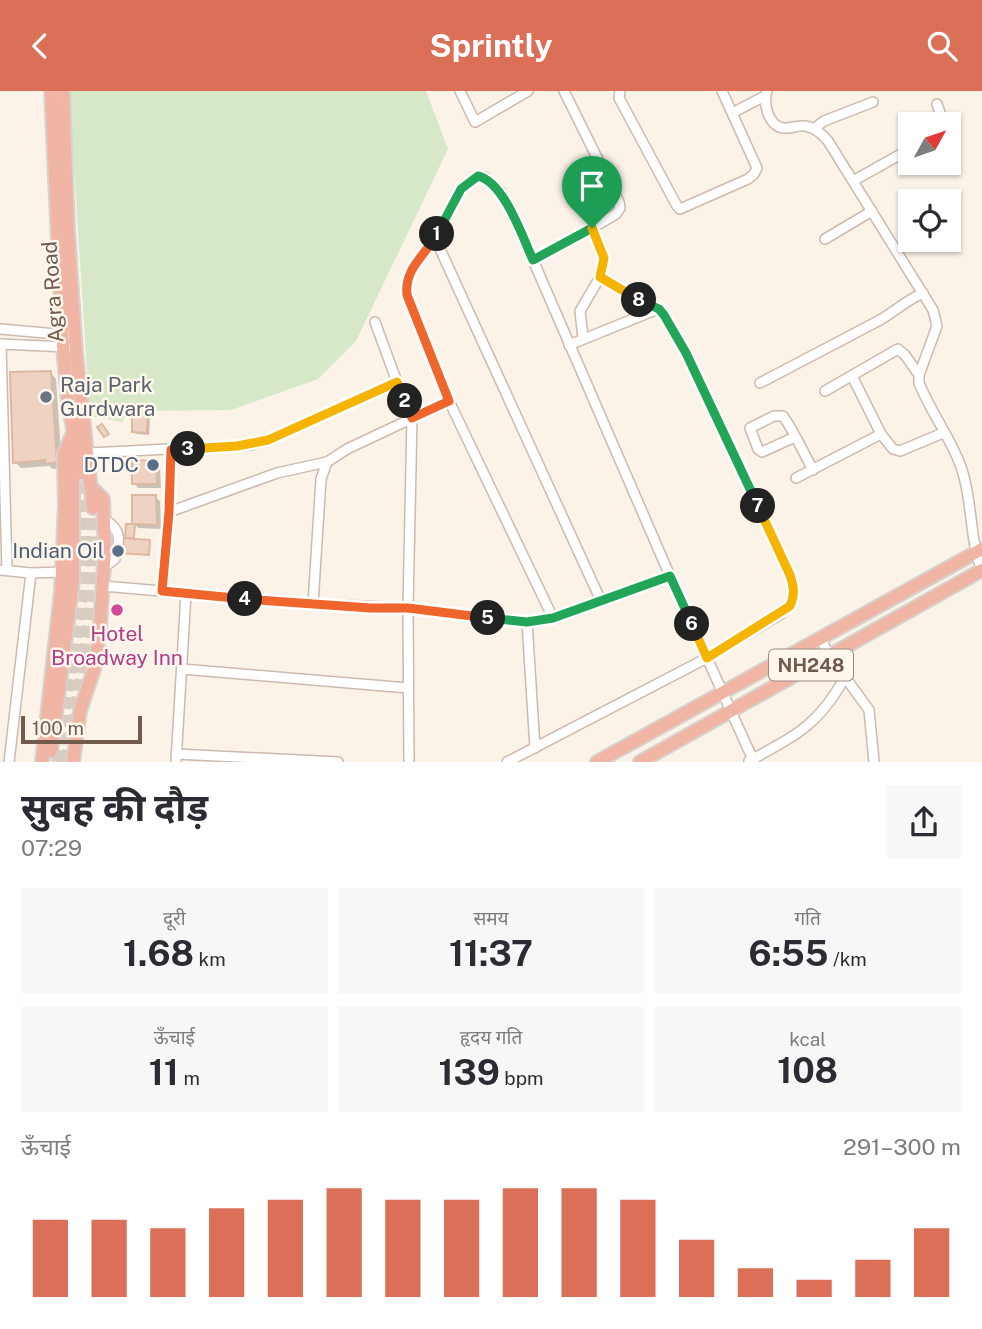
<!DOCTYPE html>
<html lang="hi">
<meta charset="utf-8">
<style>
:root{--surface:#fff;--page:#f7f7f7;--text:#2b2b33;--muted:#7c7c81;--accent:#db6f57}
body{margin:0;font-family:"Public Sans","Noto Sans Devanagari",sans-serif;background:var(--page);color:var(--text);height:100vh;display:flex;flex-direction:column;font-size:26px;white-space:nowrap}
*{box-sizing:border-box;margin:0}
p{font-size:23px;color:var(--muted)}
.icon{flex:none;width:38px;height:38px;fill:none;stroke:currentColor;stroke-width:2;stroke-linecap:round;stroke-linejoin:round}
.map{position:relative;height:671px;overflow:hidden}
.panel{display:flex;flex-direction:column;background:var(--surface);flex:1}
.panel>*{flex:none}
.needle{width:46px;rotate:50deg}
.fabs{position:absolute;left:898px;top:21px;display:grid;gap:14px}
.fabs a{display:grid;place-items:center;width:63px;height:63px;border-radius:0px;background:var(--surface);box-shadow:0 2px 5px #0004;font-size:35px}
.scale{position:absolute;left:21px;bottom:18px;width:121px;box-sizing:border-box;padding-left:7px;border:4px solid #735a4e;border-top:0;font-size:19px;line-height:24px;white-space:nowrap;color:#735a4e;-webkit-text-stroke:5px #fef7ee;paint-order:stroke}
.pin{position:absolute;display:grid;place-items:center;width:60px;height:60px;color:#fff;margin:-72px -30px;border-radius:50% 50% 50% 0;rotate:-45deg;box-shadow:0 0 7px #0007}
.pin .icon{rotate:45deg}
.km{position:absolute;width:35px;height:35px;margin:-18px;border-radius:50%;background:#222;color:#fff;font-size:19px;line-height:35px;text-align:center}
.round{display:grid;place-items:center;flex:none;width:74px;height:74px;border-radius:0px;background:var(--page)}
.head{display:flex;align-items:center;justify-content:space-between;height:119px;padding:0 21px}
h1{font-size:38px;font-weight:700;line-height:52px}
.metrics{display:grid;grid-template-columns:repeat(3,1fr);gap:10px;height:119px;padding:7px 21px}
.metrics div{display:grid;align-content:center;border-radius:0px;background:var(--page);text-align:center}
.metrics b{font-size:35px;font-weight:700}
.metrics small{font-size:19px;font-weight:400}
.metrics p{font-size:19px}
.chart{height:196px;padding:14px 21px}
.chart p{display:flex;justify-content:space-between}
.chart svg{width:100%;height:126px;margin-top:7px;stroke:var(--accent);stroke-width:6}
header{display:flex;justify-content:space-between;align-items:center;height:91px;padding:0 21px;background:var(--accent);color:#fff;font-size:32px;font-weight:700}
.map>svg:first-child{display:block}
.green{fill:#d6e8c7}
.shadow{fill:#0003}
.building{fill:#eed2c2;stroke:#dfb8a3;stroke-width:2}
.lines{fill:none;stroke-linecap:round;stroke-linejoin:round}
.highway-tunnel{stroke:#d9cdc2;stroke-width:12;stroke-dasharray:12 6;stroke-linecap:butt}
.minor-casing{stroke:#ccbaaf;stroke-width:12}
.highway-casing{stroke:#d8d1cd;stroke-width:16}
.minor{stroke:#fff;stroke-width:9}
.highway{stroke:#f0b5a4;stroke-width:12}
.split-1-casing{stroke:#fff;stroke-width:14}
.split-2-casing{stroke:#fff;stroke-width:14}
.split-3-casing{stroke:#fff;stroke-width:14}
.split-4-casing{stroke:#fff;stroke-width:14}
.split-5-casing{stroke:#fff;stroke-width:14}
.split-6-casing{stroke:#fff;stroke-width:14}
.split-7-casing{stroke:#fff;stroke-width:14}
.split-8-casing{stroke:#fff;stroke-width:14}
.split-9-casing{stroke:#fff;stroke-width:14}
.split-1{stroke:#22a559;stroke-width:9}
.split-2{stroke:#f0652b;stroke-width:9}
.split-3{stroke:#f5b400;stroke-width:9}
.split-4{stroke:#f0652b;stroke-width:9}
.split-5{stroke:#f0652b;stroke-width:9}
.split-6{stroke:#22a559;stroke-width:9}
.split-7{stroke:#f5b400;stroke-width:9}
.split-8{stroke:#22a559;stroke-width:9}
.split-9{stroke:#f5b400;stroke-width:9}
.worship-dot{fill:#6b7280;stroke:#fef7ee;stroke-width:2.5}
.service-dot{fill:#5c6f8a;stroke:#fef7ee;stroke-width:2.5}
.hotel-dot{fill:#d1479c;stroke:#fef7ee;stroke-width:2.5}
.labels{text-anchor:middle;stroke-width:5;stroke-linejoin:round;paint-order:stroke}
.shield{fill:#fef7ee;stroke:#9d897e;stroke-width:2}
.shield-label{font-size:19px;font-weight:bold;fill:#735a4e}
.street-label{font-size:21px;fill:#735a4e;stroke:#fef7ee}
.worship-label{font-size:21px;fill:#5b616d;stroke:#fef7ee;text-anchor:start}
.service-label{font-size:21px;fill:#4e5e75;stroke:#fef7ee;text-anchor:end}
.hotel-label{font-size:21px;fill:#b23c85;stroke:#fef7ee}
</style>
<header><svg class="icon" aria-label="back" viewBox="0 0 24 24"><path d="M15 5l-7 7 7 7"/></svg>Sprintly<svg class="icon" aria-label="search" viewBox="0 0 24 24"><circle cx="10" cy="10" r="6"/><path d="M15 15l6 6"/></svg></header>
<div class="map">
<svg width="982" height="671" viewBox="0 0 982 671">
<rect width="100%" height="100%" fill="#fbf3e8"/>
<path class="green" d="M69 0H426L448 58 356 250 318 288 231 319 129 320 122 331 90 325Z"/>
<g class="shadow">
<path d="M50 281 56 288 62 377 53 378 49 375 21 377 15 371Z"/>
<path d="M147 325 150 327 149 344 136 343 134 341Z"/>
<path d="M156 372 160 376 161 397H138L134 392Z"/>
<path d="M155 406 160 410 161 438 138 437 134 432Z"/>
</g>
<g class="building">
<path d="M51 280 57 371 45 373V369L13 372 10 281Z"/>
<path d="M132 322 148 323 147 342 132 341Z"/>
<path d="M102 333 109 343 104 346 97 336Z"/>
<path d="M132 369 156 370 157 393H132Z"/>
<path d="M132 404H156L157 434 132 433Z"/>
<path d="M126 433H135L134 447H125Z"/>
<path d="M120 447 150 449 149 464 119 462Z"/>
</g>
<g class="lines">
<g class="highway-tunnel">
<path d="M57 671 82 505 85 463 81 382"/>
<path d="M66 671 83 577 93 499V417"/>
</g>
<g class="minor-casing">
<g id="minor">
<path d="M460 0 475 31 528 0"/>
<path d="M564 0 619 111 620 117 616 123 592 137 604 167 600 186 580 220 583 247"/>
<path d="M620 0 619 7 677 115 680 118 748 88 754 83 757 77 722 0"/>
<path d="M767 0C763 13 768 34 783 37 790 38 798 34 805 35 815 36 822 43 828 50L933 219 937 235 919 284V292C931 322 953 350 962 379 973 412 969 448 982 479"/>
<path d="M937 13 944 33"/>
<path d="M734 21 765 5"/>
<path d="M815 37 824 30 873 11"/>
<path d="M853 90 910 58"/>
<path d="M435 147C422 164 404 180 407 204L449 310 553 527"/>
<path d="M825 148 872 120"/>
<path d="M533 169 592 137"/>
<path d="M375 231 397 291"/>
<path d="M0 238 68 244"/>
<path d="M0 253 67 256"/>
<path d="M1 253 7 479"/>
<path d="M569 254 658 218"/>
<path d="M852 285 881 343 893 358 900 360 943 342"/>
<path d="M760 292 880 229C895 220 907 209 923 202"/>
<path d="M825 300 898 258 905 264 919 284"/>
<path d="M795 346 762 361 758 358 750 337 774 325H783C795 342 803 361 813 379"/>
<path d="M88 362 251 354 268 349 397 291 412 327 408 517 409 671"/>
<path d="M796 387 881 343"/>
<path d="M169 421 277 382 327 371"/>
<path d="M104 476 115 468C120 450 122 439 105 429"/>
<path d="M0 479 31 482 62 481"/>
<path d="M103 495 313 513 408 517 527 531 553 527 670 485"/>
<path d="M162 500 169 421 171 359"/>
<path d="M601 510 435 147 461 98 478 85 485 86 501 101 533 169 670 485 754 671"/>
<path d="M313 513 321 388 327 371 347 358 449 310"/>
<path d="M527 531 535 657"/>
<path d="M821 548 829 564 869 619 874 671"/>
<path d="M182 578 408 597"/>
<path d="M176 663 338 671"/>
<path d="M749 670C795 645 819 634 845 586"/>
<path d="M9 671 31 482"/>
<path d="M176 671 186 503"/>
<path d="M507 671 707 567 781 523C795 511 796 501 790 484L686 262 664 224 658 218 630 204 600 186"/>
</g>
</g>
<g class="highway-casing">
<g id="highway">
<path d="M51 0 63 256 68 310 81 382"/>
<path d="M63 0 68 141 76 262 93 417"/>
<path d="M51 660 73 490V368"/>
<path d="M42 671 61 501 65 414 64 363 73 342"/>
<path d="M73 671 80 620 95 575 100 535 105 458 103 408 93 398"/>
<path d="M597 671 982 458"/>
<path d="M640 671 982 479"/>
</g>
</g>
<use href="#minor" class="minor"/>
<use href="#highway" class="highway"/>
</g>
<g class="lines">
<g class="split-1-casing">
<path id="split-1" d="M437 143 461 98 478 85C504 91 522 145 533 169L592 137"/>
</g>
<g class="split-2-casing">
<path id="split-2" d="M405 310 412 327 449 310 407 204C404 177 426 164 437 143"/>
</g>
<g class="split-3-casing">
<path id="split-3" d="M188 358 237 355 268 349 397 291 405 310"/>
</g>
<g class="split-4-casing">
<path id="split-4" d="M188 358 171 359 169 421 162 500 245 508"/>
</g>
<g class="split-5-casing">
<path id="split-5" d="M245 508 370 517H408L488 527"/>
</g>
<g class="split-6-casing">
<path id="split-6" d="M488 527 527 531 553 527 670 485 692 533"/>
</g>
<g class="split-7-casing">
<path id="split-7" d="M692 533 707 567 790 515C795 504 794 496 790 484L758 415"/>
</g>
<g class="split-8-casing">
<path id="split-8" d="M639 209 659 218 664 224 686 262 758 415"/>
</g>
<g class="split-9-casing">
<path id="split-9" d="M592 137 604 167 600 186 639 209"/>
</g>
<use href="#split-1" class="split-1"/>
<use href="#split-2" class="split-2"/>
<use href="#split-3" class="split-3"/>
<use href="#split-4" class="split-4"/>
<use href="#split-5" class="split-5"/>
<use href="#split-6" class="split-6"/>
<use href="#split-7" class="split-7"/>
<use href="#split-8" class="split-8"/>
<use href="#split-9" class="split-9"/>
</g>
<circle class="worship-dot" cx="46" cy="306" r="7"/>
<g class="service-dot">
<circle cx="153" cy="374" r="7"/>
<circle cx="118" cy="460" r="7"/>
</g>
<circle class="hotel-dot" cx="117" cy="519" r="7"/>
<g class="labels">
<rect class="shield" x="769" y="558.5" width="84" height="31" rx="5"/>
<g class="shield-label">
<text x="811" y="581">NH248</text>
</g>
<g class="street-label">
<text transform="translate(53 201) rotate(-94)" y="7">Agra Road</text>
</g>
<g class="worship-label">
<text x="60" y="301">Raja Park<tspan x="60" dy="24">Gurdwara</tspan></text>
</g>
<g class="service-label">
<text x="139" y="381">DTDC</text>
<text x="104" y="467">Indian Oil</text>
</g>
<g class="hotel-label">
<text x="117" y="550">Hotel<tspan x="117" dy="24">Broadway Inn</tspan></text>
</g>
</g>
</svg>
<div class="fabs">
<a><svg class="needle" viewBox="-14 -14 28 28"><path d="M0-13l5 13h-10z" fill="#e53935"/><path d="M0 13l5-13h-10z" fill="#7c7c81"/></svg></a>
<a><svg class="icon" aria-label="locate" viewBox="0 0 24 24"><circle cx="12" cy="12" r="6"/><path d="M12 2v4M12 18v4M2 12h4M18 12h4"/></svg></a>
</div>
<div class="scale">100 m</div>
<div class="pin" style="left:592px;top:137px;background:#1e9e55"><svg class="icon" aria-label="arrive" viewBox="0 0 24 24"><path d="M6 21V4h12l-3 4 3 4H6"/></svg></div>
<b class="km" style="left:437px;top:143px">1</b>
<b class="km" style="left:405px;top:310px">2</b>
<b class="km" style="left:188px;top:358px">3</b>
<b class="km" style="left:245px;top:508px">4</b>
<b class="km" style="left:488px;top:527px">5</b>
<b class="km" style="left:692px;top:533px">6</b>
<b class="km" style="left:758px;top:415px">7</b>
<b class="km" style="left:639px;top:209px">8</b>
</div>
<section class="panel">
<div class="head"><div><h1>सुबह की दौड़</h1><p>07:29</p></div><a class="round"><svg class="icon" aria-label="share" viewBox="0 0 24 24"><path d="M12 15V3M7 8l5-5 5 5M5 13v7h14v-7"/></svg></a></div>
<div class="metrics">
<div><p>दूरी</p><b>1.68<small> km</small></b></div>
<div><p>समय</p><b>11:37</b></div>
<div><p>गति</p><b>6:55<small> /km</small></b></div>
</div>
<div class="metrics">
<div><p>ऊँचाई</p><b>11<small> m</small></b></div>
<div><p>हृदय गति</p><b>139<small> bpm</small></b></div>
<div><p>kcal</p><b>108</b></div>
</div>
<div class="chart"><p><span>ऊँचाई</span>291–300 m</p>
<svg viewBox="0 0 160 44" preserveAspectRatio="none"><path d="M5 44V17M15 44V17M25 44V20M35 44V13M45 44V10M55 44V6M65 44V10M75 44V10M85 44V6M95 44V6M105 44V10M115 44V24M125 44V34M135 44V38M145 44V31M155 44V20"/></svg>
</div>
</section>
